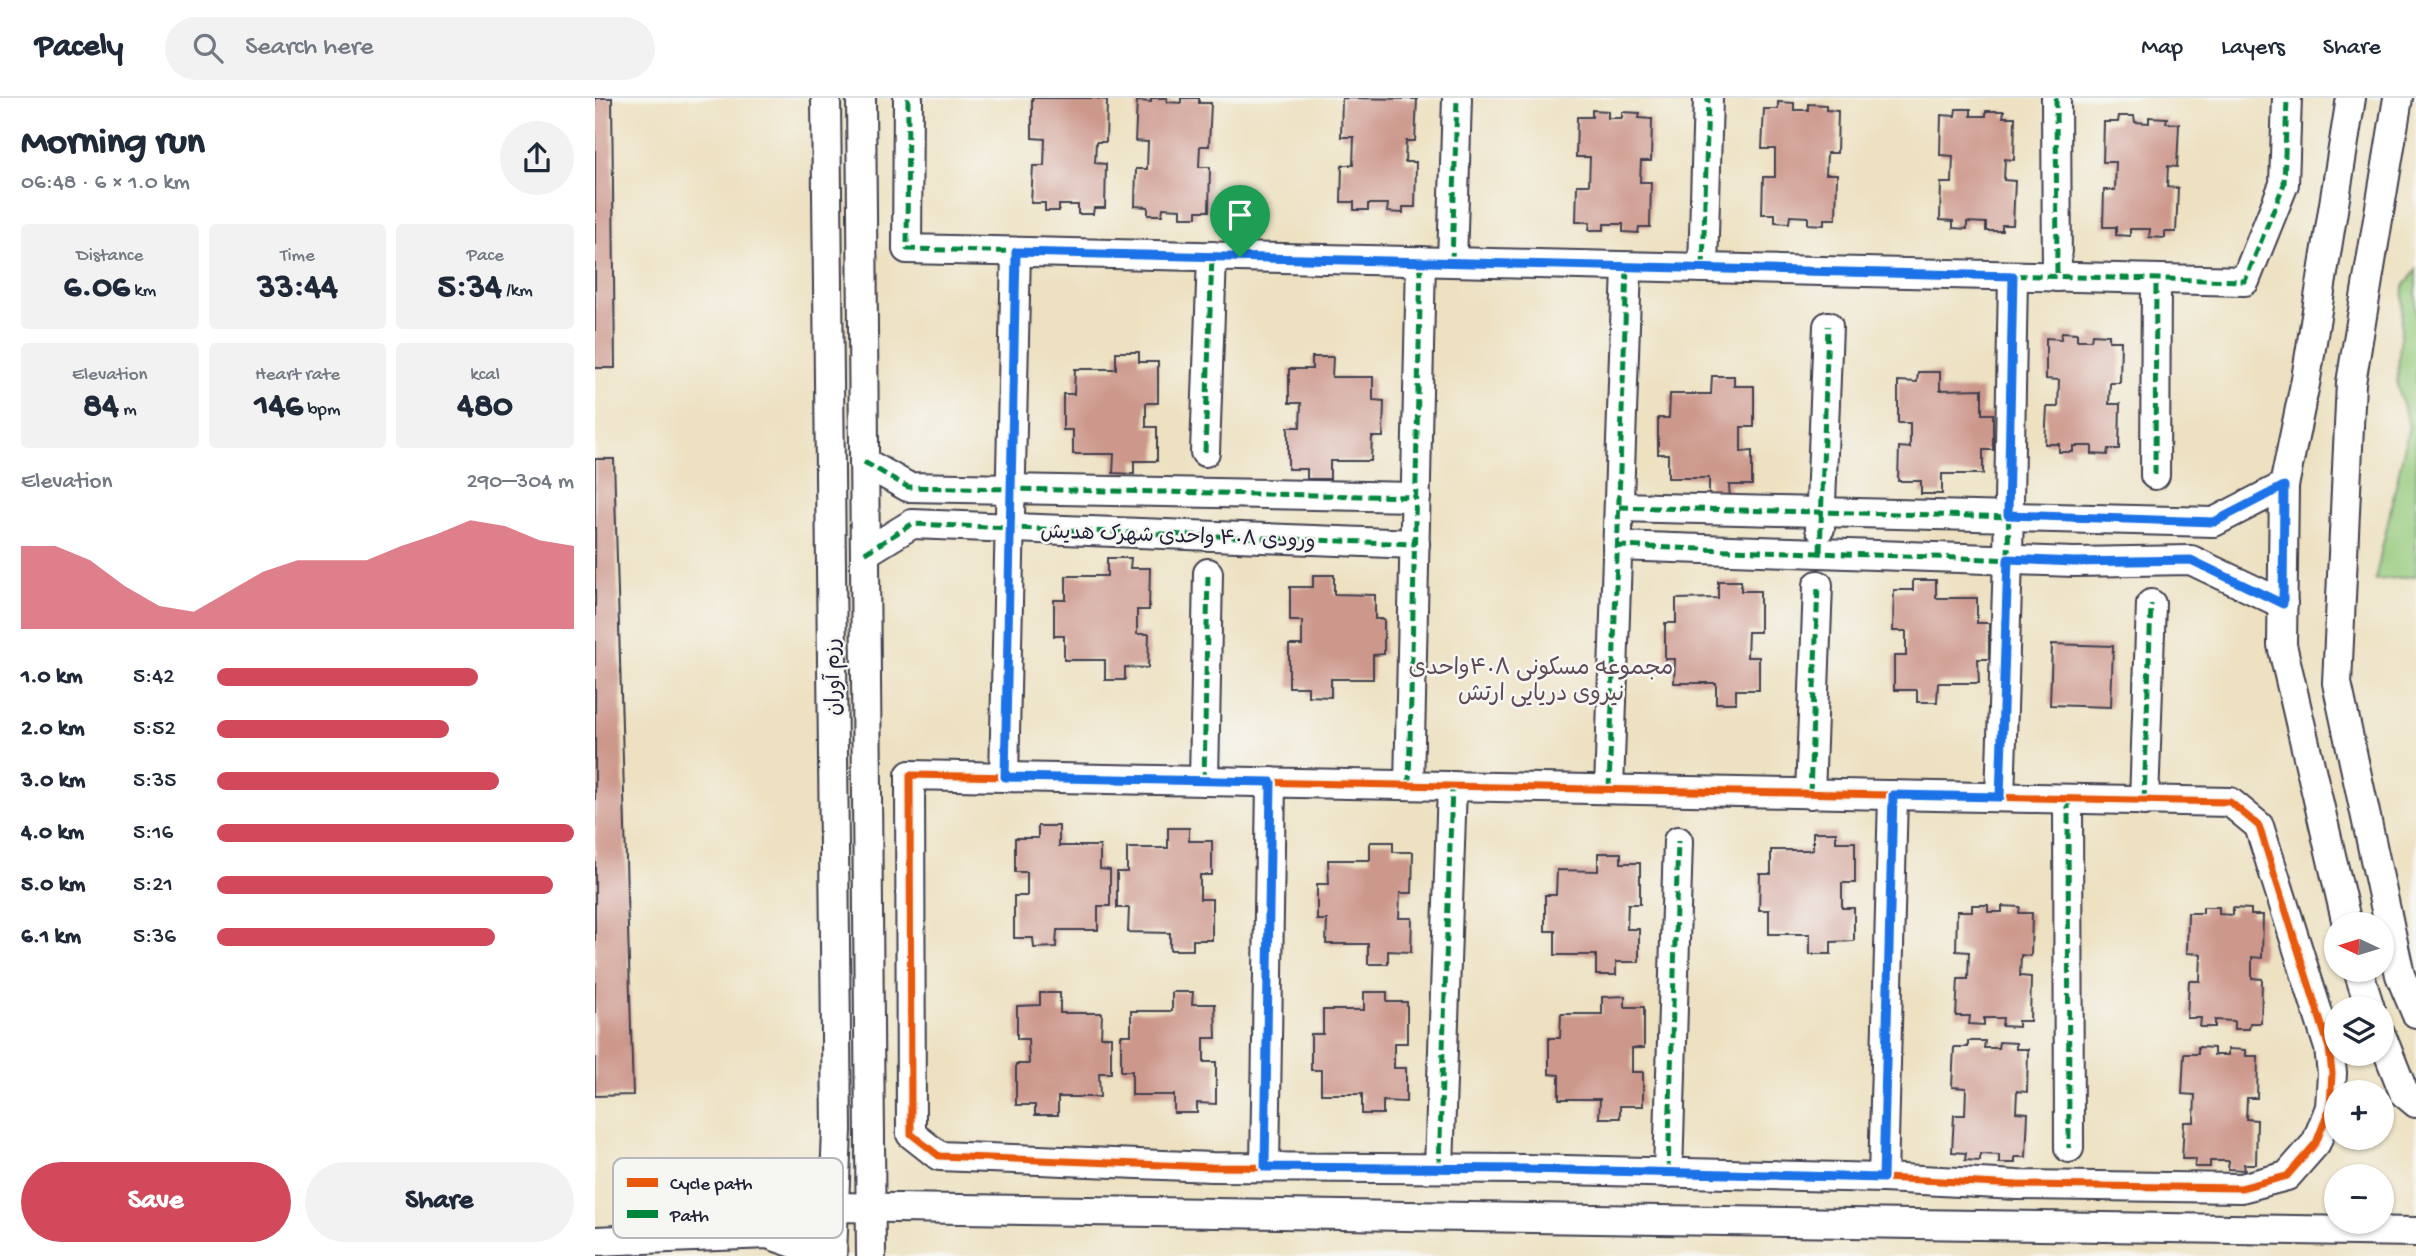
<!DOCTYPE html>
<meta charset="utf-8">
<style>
:root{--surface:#fff;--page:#f2f2f3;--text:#1f2937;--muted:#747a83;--line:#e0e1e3;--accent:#d1495b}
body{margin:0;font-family:"Gochi Hand","Playpen Sans Arabic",sans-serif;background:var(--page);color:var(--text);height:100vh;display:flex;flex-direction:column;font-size:26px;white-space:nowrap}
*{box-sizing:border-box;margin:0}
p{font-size:23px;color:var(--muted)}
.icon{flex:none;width:38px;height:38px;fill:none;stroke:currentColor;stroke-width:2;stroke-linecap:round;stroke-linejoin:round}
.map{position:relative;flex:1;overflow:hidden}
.panel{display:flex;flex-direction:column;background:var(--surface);width:595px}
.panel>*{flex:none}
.needle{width:46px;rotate:274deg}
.fabs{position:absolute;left:1729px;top:814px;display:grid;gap:14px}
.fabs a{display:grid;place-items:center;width:70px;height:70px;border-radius:50%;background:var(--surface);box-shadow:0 2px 5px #0004;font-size:35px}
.pin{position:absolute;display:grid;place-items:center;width:60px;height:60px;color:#fff;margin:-72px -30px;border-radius:50% 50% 50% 0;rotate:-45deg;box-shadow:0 0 7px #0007}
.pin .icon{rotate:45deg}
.round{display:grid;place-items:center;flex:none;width:74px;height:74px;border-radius:37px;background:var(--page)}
.headline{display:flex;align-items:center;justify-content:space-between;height:119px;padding:0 21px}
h1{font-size:38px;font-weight:700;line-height:52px}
.figures{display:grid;grid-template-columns:repeat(3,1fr);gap:10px;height:119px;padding:7px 21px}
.figures div{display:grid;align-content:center;border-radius:7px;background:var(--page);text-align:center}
.figures b{font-size:35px;font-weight:700}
.figures small{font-size:19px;font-weight:400}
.figures p{font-size:19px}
.chart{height:196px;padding:14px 21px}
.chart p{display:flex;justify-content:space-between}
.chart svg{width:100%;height:126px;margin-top:7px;fill:var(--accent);opacity:.7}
.button{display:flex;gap:14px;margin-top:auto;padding:14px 21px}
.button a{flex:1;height:80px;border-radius:42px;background:var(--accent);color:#fff;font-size:28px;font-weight:700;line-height:80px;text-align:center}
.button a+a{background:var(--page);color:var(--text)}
ul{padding:0 21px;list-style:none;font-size:23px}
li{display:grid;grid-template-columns:112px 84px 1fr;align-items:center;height:52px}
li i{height:18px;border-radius:9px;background:var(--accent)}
header{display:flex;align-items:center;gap:42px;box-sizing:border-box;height:98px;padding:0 35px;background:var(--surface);border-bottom:2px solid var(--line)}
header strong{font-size:33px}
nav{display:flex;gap:38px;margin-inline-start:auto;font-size:24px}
.search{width:490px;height:63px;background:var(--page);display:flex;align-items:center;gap:18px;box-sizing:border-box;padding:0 24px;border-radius:38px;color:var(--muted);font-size:26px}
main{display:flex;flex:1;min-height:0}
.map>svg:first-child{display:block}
.green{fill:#94c97a;stroke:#5b765a;stroke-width:2}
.building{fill:#cd988c}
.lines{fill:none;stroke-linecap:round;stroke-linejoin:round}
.minor-casing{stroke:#403f4f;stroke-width:32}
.minor{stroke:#fff;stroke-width:28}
.quiet{stroke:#00873e;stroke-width:5;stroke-dasharray:10 5;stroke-linecap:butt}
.cycleway-casing{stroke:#f6f6f2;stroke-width:11}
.cycleway{stroke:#e8590c;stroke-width:7}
.route-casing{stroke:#fff;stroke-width:14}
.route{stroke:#1a73e8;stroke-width:9}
.labels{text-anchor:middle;stroke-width:5;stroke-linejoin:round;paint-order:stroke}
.street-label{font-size:21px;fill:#22223b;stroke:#f6f6f2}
.neighbourhood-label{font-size:23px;fill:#5e4b57;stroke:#f6f6f2}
.key{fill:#f6f6f2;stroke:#b6b6bb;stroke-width:2}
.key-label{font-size:19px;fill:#22223b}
</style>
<header>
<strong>Pacely</strong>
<div class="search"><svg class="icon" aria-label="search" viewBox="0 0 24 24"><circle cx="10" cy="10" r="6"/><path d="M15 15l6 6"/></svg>Search here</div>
<nav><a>Map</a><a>Layers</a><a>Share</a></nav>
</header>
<main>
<section class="panel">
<div class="headline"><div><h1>Morning run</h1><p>06:48 · 6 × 1.0 km</p></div><a class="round"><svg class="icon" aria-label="share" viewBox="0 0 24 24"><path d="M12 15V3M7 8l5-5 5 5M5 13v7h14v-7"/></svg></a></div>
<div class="figures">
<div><p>Distance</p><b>6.06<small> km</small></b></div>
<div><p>Time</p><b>33:44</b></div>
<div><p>Pace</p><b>5:34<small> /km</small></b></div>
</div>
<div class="figures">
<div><p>Elevation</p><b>84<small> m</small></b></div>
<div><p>Heart rate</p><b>146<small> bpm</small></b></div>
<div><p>kcal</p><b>480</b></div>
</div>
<div class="chart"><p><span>Elevation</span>290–304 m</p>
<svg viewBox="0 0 160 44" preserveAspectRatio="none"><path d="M0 44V15L10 15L20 20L30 29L40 36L50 38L60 31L70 24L80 20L90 20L100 20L110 15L120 11L130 6L140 8L150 13L160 15V44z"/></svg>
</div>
<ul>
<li><b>1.0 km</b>5:42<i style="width:73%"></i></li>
<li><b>2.0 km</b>5:52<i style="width:65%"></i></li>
<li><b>3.0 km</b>5:35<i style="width:79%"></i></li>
<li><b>4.0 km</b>5:16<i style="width:100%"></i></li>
<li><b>5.0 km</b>5:21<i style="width:94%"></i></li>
<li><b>6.1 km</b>5:36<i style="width:78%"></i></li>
</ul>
<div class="button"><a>Save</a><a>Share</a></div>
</section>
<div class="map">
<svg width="1821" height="1158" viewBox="0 0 1821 1158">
<rect width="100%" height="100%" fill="#f6f6f2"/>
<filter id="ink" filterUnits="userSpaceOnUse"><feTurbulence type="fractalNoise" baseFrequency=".0143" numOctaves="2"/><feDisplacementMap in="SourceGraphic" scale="14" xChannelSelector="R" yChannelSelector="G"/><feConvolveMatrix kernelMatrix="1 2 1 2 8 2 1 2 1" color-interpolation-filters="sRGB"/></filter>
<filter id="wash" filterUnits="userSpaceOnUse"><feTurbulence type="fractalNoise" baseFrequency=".00686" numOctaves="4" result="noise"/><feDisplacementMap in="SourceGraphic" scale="28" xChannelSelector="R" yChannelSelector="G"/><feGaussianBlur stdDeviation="1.57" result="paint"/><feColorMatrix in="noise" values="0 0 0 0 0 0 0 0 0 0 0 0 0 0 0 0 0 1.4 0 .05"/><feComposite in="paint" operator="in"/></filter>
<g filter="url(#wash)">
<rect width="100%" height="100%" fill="#ede1c1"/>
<path class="green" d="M1821 172V478L1780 482 1814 328 1802 288 1809 188Z"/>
<g id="blocks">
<g class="building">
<path d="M0 0H17L20 270H0Z"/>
<path d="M437 0H500L512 2 511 44H501L500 65 511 66 510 110H499L498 116H483V107H464V113H450V105H436L438 68H449L450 41 437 40Z"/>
<path d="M556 0H572V4L586 5V0H604V5H616L614 48H605L604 69H615L614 113H602V119H586V111L568 110 567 117H553V109L540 108 541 71H552L553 44 540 43 542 3 556 4Z"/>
<path d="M747 0 822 1 820 43H811L810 64H821L820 109H808V115L792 114 793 106H773V112H759V104H746L747 67H758L759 39H746Z"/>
<path d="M1183 4 1199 5V12H1213V6L1231 7V12L1243 13 1242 55H1232L1231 76H1242L1241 121H1229V127L1213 126V119L1195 118 1194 125 1180 124V116H1167L1168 79H1180V51H1167L1169 11H1183Z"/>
<path d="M1361 11H1376V18H1391V13H1409L1408 19H1420L1419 62 1410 61 1409 82 1420 83 1418 127H1407V133H1391V125L1372 124V131L1358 130V123L1345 122 1346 85H1357L1358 58 1345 57 1346 17 1360 18Z"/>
<path d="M997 12 1013 13V20H1027V14L1045 15 1044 20 1057 21 1056 63H1046L1045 84H1056L1055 129H1044L1043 135 1028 134V126H1009V132H994L995 124H981L982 87H994L995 59H981L982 19H997Z"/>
<path d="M1524 18H1539L1540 24 1554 25V19L1572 20 1571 25 1584 26 1582 69 1573 68 1572 89 1583 90 1581 134H1570V140L1554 139 1555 131H1535V138L1521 137V129H1508L1509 92H1520L1521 64H1508L1509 24H1523Z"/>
<path d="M1467 234 1482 235V242H1496L1497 236 1514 237V243H1526L1525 285H1515L1514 306H1525L1524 351H1513L1512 357 1497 356V348H1478V354H1464V346H1450L1452 309H1463L1464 282 1451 281V240L1466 241Z"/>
<path d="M521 254H544V264H563V305H551V329H562V363H539V376L518 375 519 356H478V332H468V296H479L480 271H521Z"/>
<path d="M717 259H738L737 279H778V302L789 303 788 339H777L776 363H735V381H712V371H693V329H705L706 305H694V271H717Z"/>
<path d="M1323 274H1345V292L1387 291V316H1398V352H1388V376H1347V396H1326V383H1303L1304 349 1315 350V325H1303V283L1322 284Z"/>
<path d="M1117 278H1139V288H1159V329H1146V354L1157 353V387H1134L1135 400H1114V380H1073V356H1063V320H1074L1075 296H1116Z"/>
<path d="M0 361H19L38 997 0 998Z"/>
<path d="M512 460H536L535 470H555L554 512H542V536H554L553 570 530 569V582H510V562H469V538H459V502H471V478H512Z"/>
<path d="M718 477H739V496L780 497V521H789V556L778 557V581H736V599L713 598V589H694V547H707V523H695V489H718Z"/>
<path d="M1318 482H1341V500H1382V525H1394V561H1383L1384 585H1343L1342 604H1322V592H1299V558H1311V533H1298L1299 492H1318Z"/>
<path d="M1123 483H1146V493H1165V534H1153L1152 559H1164V592H1141V605H1121V585H1079L1080 561H1070V525H1081V501L1123 500Z"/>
<path d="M1457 546 1518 548 1516 609 1455 607Z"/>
<path d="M443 728H464V748H505V771L515 772V808H503V832H462L461 849 439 850 438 840H419V798H432V774H420V740H443Z"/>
<path d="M573 730H594V743H617V777H605V801H617V842H598V852H575V835L533 834 534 810H522V774H532V750H573Z"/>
<path d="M1218 734H1241V744H1260V785H1247V810H1259V843L1236 844V856H1215V836H1174V812H1164L1165 776H1176V752H1218Z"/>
<path d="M775 744H798V754H818L817 795H805L804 820H817L816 854 793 853V866H773V846H731L732 822H722V786H734L733 762H775Z"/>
<path d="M1003 755H1026V765H1045V806H1033L1032 831H1044V864H1021V877H1001V857H960V833H950V797H961L962 772 1003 773Z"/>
<path d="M1377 807H1393V814H1407V808L1425 809 1424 815H1437L1436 858 1426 857 1425 878 1436 879 1435 923H1423V929L1407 928 1408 920H1389V927L1374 926 1375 918H1361L1363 881H1373L1374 854 1361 853 1362 813H1377Z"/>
<path d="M1608 809H1624V816L1638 817V810L1656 811V817H1668L1667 860 1657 859V880L1667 881 1666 925H1655L1654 931H1639V923L1620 922V929H1605L1606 920H1592L1594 883H1605L1606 856 1592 855 1593 815H1608Z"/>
<path d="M577 894H598L597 906H620L621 940H609V964H621V1006L602 1005V1015H579V997H537V973H526V937H536V913H577Z"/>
<path d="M769 894H792V904H812V945H799V970H811V1004L788 1003V1016H767V996H726V972H716V936H728V912H769Z"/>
<path d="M445 895H465V915H507L506 939H516V975H504L505 999H463V1017H440V1007H421V966H434L433 941H422V908L445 907Z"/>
<path d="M1030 898V909H1049V950H1037V974H1048V1008H1025V1020H1004L1005 1001H964V977L954 976V940H965L966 916H1007V899Z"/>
<path d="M1373 943H1390L1389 950H1403L1404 944 1421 945V951H1433L1432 994 1422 993 1421 1014 1433 1015 1431 1059H1420V1065H1404V1057L1385 1056V1063L1370 1062 1371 1055 1357 1054 1359 1017H1370L1371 990 1357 989 1359 949H1373Z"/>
<path d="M1603 949 1619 950V957H1633V951L1651 952V958H1663L1662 1000H1652L1651 1021 1662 1022 1661 1066H1649L1650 1072 1633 1071 1634 1063H1615V1069H1600L1601 1061H1587L1589 1024H1599L1600 997 1587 996 1589 956H1603Z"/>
</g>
</g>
</g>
<g filter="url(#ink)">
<use href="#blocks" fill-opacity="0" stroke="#403f4f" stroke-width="2"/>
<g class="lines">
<g class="minor-casing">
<g id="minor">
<path d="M231 0 242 1032 237 1158"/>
<path d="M266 0 276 1158"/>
<path d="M313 0 312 151 1650 183 1689 86 1692 0"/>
<path d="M1461 0 1462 179"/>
<path d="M1803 0 1756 285 1742 585 1805 877 1821 915"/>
<path d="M857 164 862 0"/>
<path d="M1108 170 1113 0"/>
<path d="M610 354 617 158"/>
<path d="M269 364 313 389 821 399"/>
<path d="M1560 377 1561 181"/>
<path d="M1024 409 1619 424 1689 388"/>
<path d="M1225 430 1233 228"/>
<path d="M1022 448 1479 464 1596 462 1688 506"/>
<path d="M270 455 317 426 820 446"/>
<path d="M315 677 1635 704 1664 728 1734 950 1737 975 1735 1009 1721 1045 1692 1078 1646 1090 1422 1087 1288 1080 930 1071 617 1069 344 1058 316 1036Z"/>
<path d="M409 679 421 154"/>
<path d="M609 683 613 475"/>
<path d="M814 687 826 163"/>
<path d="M1014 691 1032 169"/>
<path d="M1215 696 1223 487"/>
<path d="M1405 699 1413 461 1418 178"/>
<path d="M1473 701 1474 1050"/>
<path d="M1549 703 1556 506"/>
<path d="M1752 826 1687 547 1689 388 1711 281 1756 0"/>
<path d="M1763 872 1775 910"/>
<path d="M1787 939 1809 995 1821 1005"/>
<path d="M670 1069 676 684"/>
<path d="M844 1070 857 688"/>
<path d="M1073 1075 1083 743"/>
<path d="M1288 1080 1298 697"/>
<path d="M173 1136 238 1109 1821 1134"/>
<path d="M0 1143 173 1136 237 1158"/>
</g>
</g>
<use href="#minor" class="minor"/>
<g class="quiet">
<path d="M313 0 312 151 1650 183 1689 86 1692 0"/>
<path d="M1461 0 1462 179"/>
<path d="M857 164 862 0"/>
<path d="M1108 170 1113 0"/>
<path d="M610 354 617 158"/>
<path d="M269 364 313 389 821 399"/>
<path d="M1560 377 1561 181"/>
<path d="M1024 409 1619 424 1689 388"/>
<path d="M1022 448 1479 464 1596 462 1688 506"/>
<path d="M1225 454 1233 228"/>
<path d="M270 455 317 426 820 446"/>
<path d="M409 679 421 154"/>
<path d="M609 683 613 475"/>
<path d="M814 687 826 163"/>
<path d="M1014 691 1032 169"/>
<path d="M1215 696 1223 487"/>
<path d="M1405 699 1413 461 1418 178"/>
<path d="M1473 701 1474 1050"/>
<path d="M1549 703 1556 506"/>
<path d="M670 1069 676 684"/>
<path d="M844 1070 857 688"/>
<path d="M1073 1075 1083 743"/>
<path d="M1288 1080 1298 697"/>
</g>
<g class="cycleway-casing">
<path id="cycleway" d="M315 677 1635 704 1664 728 1734 950 1737 975 1735 1009 1721 1045 1692 1078 1646 1090 1422 1087 1288 1080 930 1071 617 1069 344 1058 316 1036Z"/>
</g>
<use href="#cycleway" class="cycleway"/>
</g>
</g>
<g class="lines" filter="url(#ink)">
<g class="route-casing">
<path id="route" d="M421 154 1418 178 1413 417 1619 424 1689 388 1688 506 1596 462 1479 464 1413 461 1405 699 1298 697 1288 1080 930 1071 670 1069 676 684 410 679Z"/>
</g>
<use href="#route" class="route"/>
</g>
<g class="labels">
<g class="street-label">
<text transform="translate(583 437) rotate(2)" y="7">ورودی ۴۰۸ واحدی شهرک هدیش</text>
<text transform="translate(237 579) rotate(-91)" y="7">رزم آوران</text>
</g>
<g class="neighbourhood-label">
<text x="946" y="576">مجموعه مسکونی ۴۰۸واحدی<tspan x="946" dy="26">نیروی دریایی ارتش</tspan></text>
</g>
</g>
<rect x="18" y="1060" width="230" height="80" rx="10" class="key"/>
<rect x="32" y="1080" width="31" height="9" fill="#e8590c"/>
<rect x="32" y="1112" width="31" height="8" fill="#00873e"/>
<g class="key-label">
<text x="75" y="1091">Cycle path</text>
<text x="75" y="1123">Path</text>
</g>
</svg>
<div class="fabs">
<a><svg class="needle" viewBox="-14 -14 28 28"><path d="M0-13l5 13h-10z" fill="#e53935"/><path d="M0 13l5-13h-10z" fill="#747a83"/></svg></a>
<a><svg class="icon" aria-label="layers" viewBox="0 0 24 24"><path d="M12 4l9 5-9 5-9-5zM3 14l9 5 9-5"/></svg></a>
<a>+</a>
<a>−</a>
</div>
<div class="pin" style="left:645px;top:159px;background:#1e9e55"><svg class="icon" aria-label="arrive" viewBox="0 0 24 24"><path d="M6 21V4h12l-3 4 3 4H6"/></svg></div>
</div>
</main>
